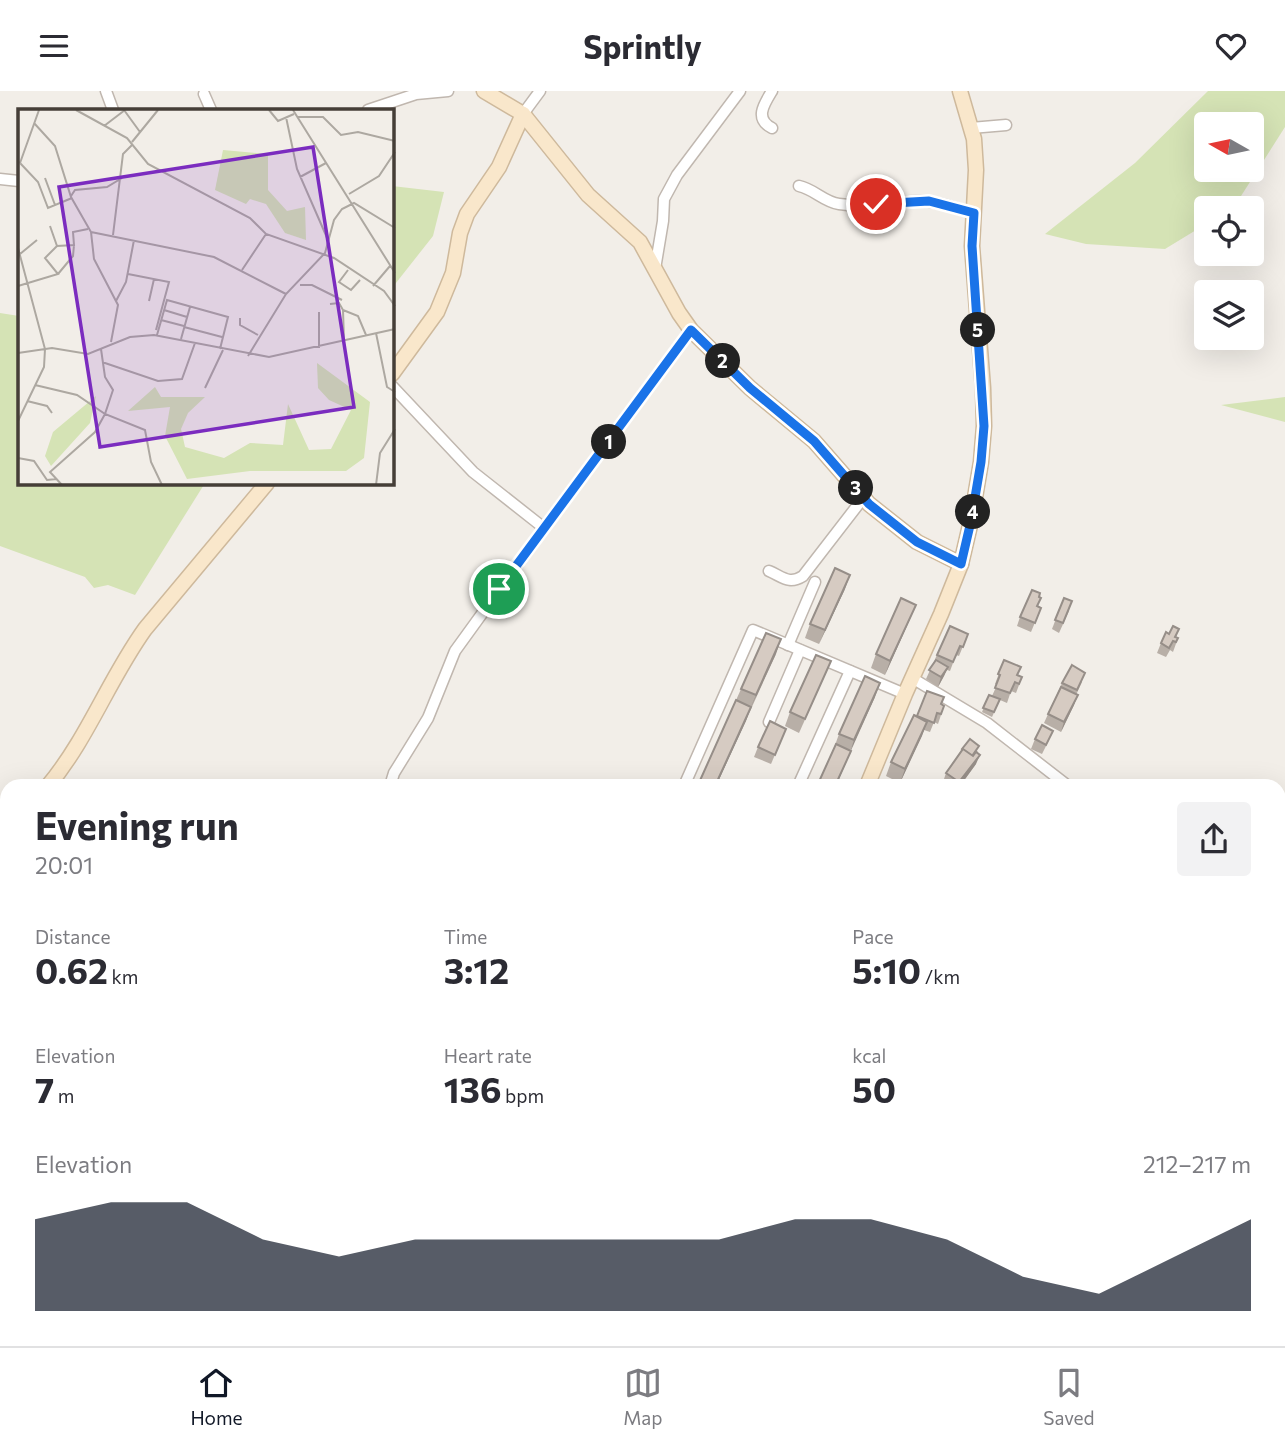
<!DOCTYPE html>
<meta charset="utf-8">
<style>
:root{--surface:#fff;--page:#f2f2f3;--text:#2b2b33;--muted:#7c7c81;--line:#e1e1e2;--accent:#111827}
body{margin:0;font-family:Commissioner,sans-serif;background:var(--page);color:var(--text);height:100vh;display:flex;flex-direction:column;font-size:26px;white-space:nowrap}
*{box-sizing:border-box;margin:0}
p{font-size:23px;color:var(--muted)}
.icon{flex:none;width:38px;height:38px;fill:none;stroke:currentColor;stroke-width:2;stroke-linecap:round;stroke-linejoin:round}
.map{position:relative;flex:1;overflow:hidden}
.panel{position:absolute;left:0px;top:688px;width:1286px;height:569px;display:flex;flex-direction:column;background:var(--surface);border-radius:21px 21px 0 0;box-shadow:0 7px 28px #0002}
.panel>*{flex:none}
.needle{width:46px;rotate:279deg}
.buttons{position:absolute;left:1194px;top:21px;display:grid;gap:14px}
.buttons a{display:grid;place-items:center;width:70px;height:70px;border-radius:7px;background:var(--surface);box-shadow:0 7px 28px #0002;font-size:35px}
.pin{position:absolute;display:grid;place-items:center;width:60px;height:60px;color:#fff;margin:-30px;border:4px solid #fff;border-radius:50%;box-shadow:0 2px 7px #0007}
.km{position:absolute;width:35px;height:35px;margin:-18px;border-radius:50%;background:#222;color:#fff;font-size:19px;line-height:35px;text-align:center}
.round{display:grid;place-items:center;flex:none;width:74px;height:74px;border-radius:7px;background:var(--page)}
.headline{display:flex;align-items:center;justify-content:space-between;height:119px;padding:0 35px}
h1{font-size:38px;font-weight:700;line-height:52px}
.stats{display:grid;grid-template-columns:repeat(3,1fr);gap:10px;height:119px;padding:7px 35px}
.stats div{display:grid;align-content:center}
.stats b{font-size:35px;font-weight:700}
.stats small{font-size:19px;font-weight:400}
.stats p{font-size:19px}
.chart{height:196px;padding:14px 35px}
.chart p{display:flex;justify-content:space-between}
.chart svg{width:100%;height:126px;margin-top:7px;fill:var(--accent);opacity:.7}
header{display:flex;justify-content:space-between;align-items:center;height:91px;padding:0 35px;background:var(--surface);font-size:32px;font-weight:700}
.tab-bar{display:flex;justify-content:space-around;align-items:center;height:98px;border-top:2px solid var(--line);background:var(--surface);font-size:19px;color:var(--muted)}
.tab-bar a{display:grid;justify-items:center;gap:4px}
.tab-bar .on{color:var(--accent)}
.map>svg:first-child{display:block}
.green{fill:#d5e3b5;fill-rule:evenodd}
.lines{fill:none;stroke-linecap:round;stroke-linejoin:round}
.street-casing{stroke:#c0b7af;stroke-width:13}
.secondary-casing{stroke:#ceb99c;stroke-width:17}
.street{stroke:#fff;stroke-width:10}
.secondary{stroke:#f9e7cb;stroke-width:14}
.wall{fill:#b8afa7}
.shaded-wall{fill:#968e88}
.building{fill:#d6cbc2;stroke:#968e88;stroke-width:2}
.route-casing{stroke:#fff;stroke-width:14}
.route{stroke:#1a73e8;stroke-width:9}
.inset-road{fill:none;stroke:#ada8a1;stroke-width:2}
.view{fill:#7b2cbf;fill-opacity:0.15;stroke:#7b2cbf;stroke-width:3.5}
.inset-edge{fill:none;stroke:#453e37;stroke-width:3.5}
</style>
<header><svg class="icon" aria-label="menu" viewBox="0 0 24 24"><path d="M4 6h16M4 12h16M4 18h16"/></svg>Sprintly<svg class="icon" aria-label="heart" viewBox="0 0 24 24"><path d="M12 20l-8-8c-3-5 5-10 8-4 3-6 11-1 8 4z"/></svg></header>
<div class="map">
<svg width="1285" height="1255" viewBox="0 0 1285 1255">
<rect width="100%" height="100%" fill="#f2eee8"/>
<g class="green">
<path d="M1208 0H1285V36L1234 116 1206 117V133L1165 158 1086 153 1045 143 1135 72ZM1206 33H1251V79H1206Z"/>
<path d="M392 95 444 101 433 145 392 197Z"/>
<path d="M0 222 19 225V392H205L135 504 108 494 94 497 85 486 0 455Z"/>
<path d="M1285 306V331L1221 314Z"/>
<path d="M1279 849H1285V933L1279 935Z"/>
</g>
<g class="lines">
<g class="street-casing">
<g id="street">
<path d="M106 0 113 19"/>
<path d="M772 0C764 13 754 28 772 37"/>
<path d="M204 3 211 19"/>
<path d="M368 19 416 3 448 0"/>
<path d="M523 23 540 0"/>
<path d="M971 37 1006 34"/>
<path d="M0 88 19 90"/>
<path d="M799 95C814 98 824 111 839 113 866 117 894 110 921 110 938 110 957 118 974 122"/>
<path d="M655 178 663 130 664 108 677 84 740 0"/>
<path d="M392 295 473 381 544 437"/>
<path d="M769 480C783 486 789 494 803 485L864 406"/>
<path d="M788 554 815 491"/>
<path d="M912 587 987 632 1068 695"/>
<path d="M769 631 800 559"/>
<path d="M390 695 394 682 428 627 455 560 544 437 691 239"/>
<path d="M684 695 753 539 905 603"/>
<path d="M798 695 850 580"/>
<path d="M3 941 7 950"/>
<path d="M1279 1014H1285"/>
<path d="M0 1211 7 1210"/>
<path d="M75 1250 76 1255"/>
<path d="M350 1250 353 1255"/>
<path d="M1194 1250 1198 1255"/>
<path d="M287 1255 288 1250"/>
<path d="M1080 1255 1086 1250"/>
</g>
</g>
<g class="secondary-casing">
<g id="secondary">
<path d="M484 0 523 23 588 104 640 151 679 222 691 239 750 297 814 350 869 413 917 451 961 473"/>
<path d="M392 283 437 221 453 182 460 142 467 123 499 76 523 23"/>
<path d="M48 695C88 647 109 588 145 538L267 392"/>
<path d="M867 695 905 603 941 523 961 473 971 430 981 371 984 335 983 297 972 155 976 79 974 48 960 0"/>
<path d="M0 752 7 744"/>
<path d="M825 1255 826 1250"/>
</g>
</g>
<use href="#street" class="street"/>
<use href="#secondary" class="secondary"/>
</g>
<g class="wall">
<path d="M845 498 819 553 805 547 810 533Z"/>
<path d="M1039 506 1037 515 1041 517 1031 541 1017 535 1020 526Z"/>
<path d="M1064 507 1069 520 1059 542 1052 538Z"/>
<path d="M910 528 885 584 871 577 876 563Z"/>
<path d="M950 535 968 543 959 565 956 564 950 580 947 579 944 585 938 596 926 588Z"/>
<path d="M1179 538 1176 546 1178 547 1173 561 1170 559 1166 566 1157 562 1161 552 1169 543Z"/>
<path d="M776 563 716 695H698L741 598Z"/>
<path d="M1004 569 1018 584 1022 586 1016 602 1011 600 1007 612 1000 609 992 626 982 621 989 604 992 605 997 594 995 593Z"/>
<path d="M831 570 825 584 799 642 785 635 790 621Z"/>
<path d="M1082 591 1076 604 1074 614 1061 641 1044 632 1062 592Z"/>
<path d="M875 606 850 660 845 674 834 657 839 643Z"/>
<path d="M941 613 944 615 938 633 934 631 930 641 924 639 900 692 886 685 891 671 916 626Z"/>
<path d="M786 638 771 673 754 666 758 656Z"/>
<path d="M1035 648 1049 649 1042 663 1031 658Z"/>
<path d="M962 658 978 660 977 661 976 673 960 695H948L943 691 946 682Z"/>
</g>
<g class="shaded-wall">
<path d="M850 484 845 498 819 553 825 539Z"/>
<path d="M916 514 910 528 885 584 890 570Z"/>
<path d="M781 548 776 563 750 618 756 604Z"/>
<path d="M948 576 944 585 938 596 941 586Z"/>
<path d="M880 592 875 606 849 664 854 649Z"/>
<path d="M1078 604 1074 614 1061 641 1064 631Z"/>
<path d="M751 616 746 630 716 695H715Z"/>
<path d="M927 631 922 645 900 692 905 678Z"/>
<path d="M851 660 836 695H835Z"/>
<path d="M980 664 976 673 960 695H958L959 691Z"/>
</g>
<g class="building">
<path d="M835 477 850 484 825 539 810 533Z"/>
<path d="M1032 499 1040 502 1039 506 1041 507 1037 515 1041 517 1035 532 1020 526Z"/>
<path d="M901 507 916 514 890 570 876 563Z"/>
<path d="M1064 507 1072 510 1063 532 1055 529Z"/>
<path d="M950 535 968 543 963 556 960 555 953 571 937 564Z"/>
<path d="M1173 535 1179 538 1175 546 1178 547 1176 551 1173 550 1169 557 1161 552 1166 541 1169 543Z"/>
<path d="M766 542 781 548 756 604 741 598Z"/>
<path d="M816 564 831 570 805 628 790 621Z"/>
<path d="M936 569 948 576 941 586 929 579Z"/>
<path d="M1004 569 1021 576 1017 584 1022 586 1019 593 1015 591 1010 602 995 597 1000 584 998 583Z"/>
<path d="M1072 574 1085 582 1077 599 1062 592Z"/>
<path d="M865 585 880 592 854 649 839 643Z"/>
<path d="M1061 596 1078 604 1064 631 1048 623Z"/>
<path d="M927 600 944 606 941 613 944 615 941 623 937 622 934 632 917 625Z"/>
<path d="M989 604 1000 608 994 621 983 617Z"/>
<path d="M736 609 751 616 715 695H701L698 694Z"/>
<path d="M914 624 927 631 905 678 891 671Z"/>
<path d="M770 630 786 638 775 664 758 656Z"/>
<path d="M1042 634 1053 640 1046 654 1035 648Z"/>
<path d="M970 648 979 655 972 665 962 658Z"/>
<path d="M836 653 851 660 835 695H817Z"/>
<path d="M963 658 973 665 976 661 980 664 959 691 946 682Z"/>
</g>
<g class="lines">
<g class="route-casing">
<path id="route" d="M499 498 691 239 750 297 814 350 869 413 917 451 961 473 971 430 981 371 984 335 972 155 974 122 929 110 876 113"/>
</g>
<use href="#route" class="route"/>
</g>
<g transform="translate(18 18)">
<rect width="376" height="376" fill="#f2eee8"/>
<path d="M205 41 250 45V81L269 102 287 98 288 131 267 124 248 95 232 90 228 95 197 81ZM299 254 352 293 346 349 328 362H232L169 370 147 327 152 298 110 302 137 278 143 288H187L170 304 163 320 167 338 206 349 232 334 265 336 270 295 291 341 313 340 333 301 311 291 300 279ZM78 287 72 314 33 357 27 347 35 323Z" fill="#d5e3b5"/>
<path class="inset-road" d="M58 1 109 29 130 55 232 109 248 125 316 149 366 182 377 197M106 1 122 23M251 1 260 12 276 5M275 1 377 164M268 8 279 60 310 131M280 8H305L323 26 340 23 377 32M16 14 37 37 53 88 73 123 76 150 100 196 93 233M86 17 107 1M114 33 140 1M2 54 20 73 30 99 54 89M2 54 21 1M282 68 308 54M27 69 37 96M331 85 361 67 377 43M53 87 57 81 89 78 104 69M32 117 39 137M73 123 196 148 268 185M95 126 105 45 115 35M0 139 27 240 26 258 0 312M2 145 19 131M224 161 248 125M330 161 321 173 333 181 342 171M40 165 55 147 56 136M110 165 151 173 138 221M282 176H294L324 191M0 177 40 165 27 149 39 137 56 136 55 123 70 120M355 177 372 157M98 192 108 173 116 131M131 192 136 170M312 195 321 194 325 201 326 232M146 201 169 208M325 201 340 207 348 226M301 203V239M222 209V216L240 226M143 211 166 217M166 218 204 228M358 224 369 278 377 283M139 226 149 191 210 208 202 240M163 230 172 198M83 240 87 268 95 281 87 305 127 321 133 353 144 376M0 244 34 239 70 245 112 228 136 226 251 248 377 220M230 247 268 185 307 144 316 111 324 100 336 94 377 119M84 253 140 272 164 270 177 234M17 276 59 286 87 305 77 323 32 363 44 376M187 279 205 241M9 292 29 297 34 304M0 349 16 352 29 371 39 370M358 376 362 344 377 320"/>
<path class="view" d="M295 38 336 298 82 338 41 78Z"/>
<rect width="376" height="376" class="inset-edge"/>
</g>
</svg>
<div class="buttons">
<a><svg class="needle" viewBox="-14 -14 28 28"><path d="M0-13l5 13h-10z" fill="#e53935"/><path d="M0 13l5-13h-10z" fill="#7c7c81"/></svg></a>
<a><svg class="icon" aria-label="locate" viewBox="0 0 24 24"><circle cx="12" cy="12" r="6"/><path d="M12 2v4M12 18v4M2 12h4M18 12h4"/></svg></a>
<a><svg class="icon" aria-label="layers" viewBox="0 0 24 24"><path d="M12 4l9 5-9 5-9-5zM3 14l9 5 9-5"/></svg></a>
</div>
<div class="pin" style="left:499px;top:498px;background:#1e9e55"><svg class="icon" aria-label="arrive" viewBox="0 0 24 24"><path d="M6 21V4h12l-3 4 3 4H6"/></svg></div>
<div class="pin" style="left:876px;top:113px;background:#d93025"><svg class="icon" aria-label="check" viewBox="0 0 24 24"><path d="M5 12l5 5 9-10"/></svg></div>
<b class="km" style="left:609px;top:351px">1</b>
<b class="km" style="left:723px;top:270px">2</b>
<b class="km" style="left:856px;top:397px">3</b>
<b class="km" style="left:973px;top:421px">4</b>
<b class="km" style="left:978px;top:239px">5</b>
<section class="panel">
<div class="headline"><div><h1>Evening run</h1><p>20:01</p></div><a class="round"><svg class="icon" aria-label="share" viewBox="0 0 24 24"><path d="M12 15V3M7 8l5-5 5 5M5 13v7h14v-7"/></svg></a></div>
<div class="stats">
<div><p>Distance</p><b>0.62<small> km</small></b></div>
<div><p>Time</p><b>3:12</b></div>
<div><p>Pace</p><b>5:10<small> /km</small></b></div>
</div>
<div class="stats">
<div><p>Elevation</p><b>7<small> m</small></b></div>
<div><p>Heart rate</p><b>136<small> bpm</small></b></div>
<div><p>kcal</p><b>50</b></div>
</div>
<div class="chart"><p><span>Elevation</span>212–217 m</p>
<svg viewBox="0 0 160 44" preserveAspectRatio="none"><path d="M0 44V12L10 6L20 6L30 19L40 25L50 19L60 19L70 19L80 19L90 19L100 12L110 12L120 19L130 32L140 38L150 25L160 12V44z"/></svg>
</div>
</section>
</div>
<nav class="tab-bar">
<a class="on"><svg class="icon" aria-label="home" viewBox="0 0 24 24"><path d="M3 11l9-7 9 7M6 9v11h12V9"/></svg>Home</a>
<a><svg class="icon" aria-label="map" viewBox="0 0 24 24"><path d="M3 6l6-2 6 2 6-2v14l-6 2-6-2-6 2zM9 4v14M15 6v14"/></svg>Map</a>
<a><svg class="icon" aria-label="saved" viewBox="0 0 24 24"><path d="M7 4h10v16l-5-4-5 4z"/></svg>Saved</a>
</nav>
